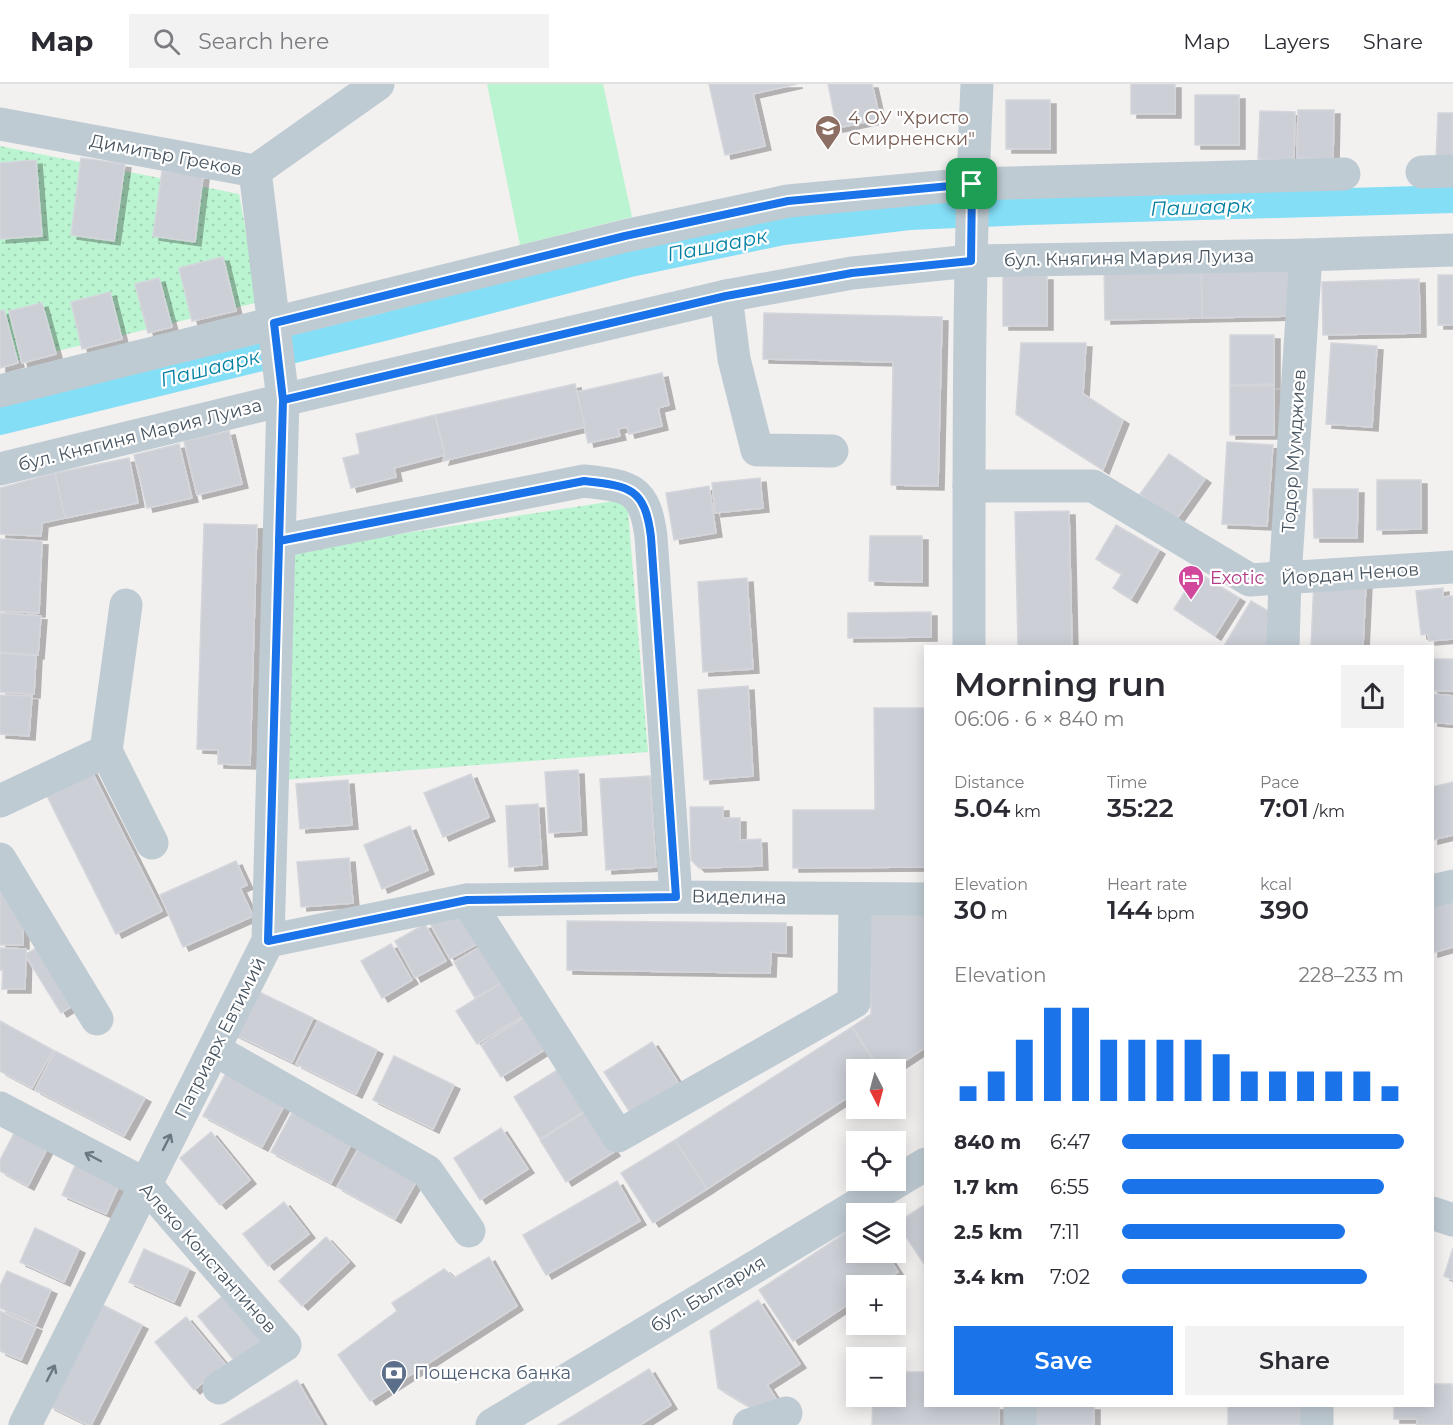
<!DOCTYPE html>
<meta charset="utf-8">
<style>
:root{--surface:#fff;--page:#f2f2f3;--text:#2b2b33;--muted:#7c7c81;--line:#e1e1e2;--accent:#1a73e8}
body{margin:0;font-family:Montserrat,sans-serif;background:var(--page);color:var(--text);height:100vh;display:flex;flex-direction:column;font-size:22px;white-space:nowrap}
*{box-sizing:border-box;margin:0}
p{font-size:20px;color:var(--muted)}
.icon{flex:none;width:33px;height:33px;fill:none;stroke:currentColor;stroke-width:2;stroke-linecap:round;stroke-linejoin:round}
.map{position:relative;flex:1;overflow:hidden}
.details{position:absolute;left:924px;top:561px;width:510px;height:762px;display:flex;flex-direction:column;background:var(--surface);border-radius:0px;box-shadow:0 3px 15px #0003}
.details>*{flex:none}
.needle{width:39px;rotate:174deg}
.tools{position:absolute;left:846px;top:975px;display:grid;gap:12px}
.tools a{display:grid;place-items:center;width:60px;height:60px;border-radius:0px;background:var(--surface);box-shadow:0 3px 15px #0003;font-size:30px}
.pin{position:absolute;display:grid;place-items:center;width:51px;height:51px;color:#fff;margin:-26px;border-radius:12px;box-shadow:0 3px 9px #0006}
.round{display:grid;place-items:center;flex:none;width:63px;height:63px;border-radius:0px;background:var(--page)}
.summary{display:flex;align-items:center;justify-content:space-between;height:102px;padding:0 30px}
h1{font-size:33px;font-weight:600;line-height:45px}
.stats{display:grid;grid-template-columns:repeat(3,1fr);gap:9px;height:102px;padding:6px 30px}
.stats div{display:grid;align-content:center}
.stats b{font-size:26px;font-weight:600}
.stats small{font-size:16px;font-weight:400}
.stats p{font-size:16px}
.chart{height:168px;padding:12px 30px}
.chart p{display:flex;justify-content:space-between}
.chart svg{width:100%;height:108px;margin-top:6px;stroke:var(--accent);stroke-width:6}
.action{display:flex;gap:12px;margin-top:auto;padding:12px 30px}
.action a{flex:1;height:69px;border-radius:0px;background:var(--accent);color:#fff;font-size:24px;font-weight:600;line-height:69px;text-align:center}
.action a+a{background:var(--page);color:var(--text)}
ul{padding:0 30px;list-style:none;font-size:20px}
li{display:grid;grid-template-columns:96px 72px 1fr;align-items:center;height:45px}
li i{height:15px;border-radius:8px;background:var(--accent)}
header{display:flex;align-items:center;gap:36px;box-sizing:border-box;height:84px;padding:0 30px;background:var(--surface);border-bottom:2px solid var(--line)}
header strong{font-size:28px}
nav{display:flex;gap:33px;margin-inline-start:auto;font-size:21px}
.search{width:420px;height:54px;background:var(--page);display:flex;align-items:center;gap:15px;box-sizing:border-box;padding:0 21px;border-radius:0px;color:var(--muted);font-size:22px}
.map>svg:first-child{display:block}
.grass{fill:url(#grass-dots)}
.garden{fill:#bbf4d1}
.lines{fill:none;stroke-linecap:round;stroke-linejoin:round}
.canal{stroke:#83def6;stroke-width:28}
.building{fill:#cccfd6;stroke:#d4d6dc;stroke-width:1.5;filter:url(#shadow)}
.minor{stroke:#bfcbd3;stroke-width:33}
.oneway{stroke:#6a7882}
.route-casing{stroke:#fff;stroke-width:12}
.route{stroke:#1a73e8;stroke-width:8}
.labels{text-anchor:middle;stroke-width:4.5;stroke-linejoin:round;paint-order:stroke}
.education-label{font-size:18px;fill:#785e54;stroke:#fff;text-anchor:start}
.street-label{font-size:18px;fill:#465460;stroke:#fff}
.hotel-label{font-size:18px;fill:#b23c85;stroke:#fff;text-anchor:start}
.service-label{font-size:18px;fill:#4e5e75;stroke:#fff;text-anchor:start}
.water-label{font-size:20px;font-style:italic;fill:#037fa0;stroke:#fff}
</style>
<header>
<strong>Map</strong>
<div class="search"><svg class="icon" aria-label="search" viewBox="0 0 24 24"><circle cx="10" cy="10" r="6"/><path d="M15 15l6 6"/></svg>Search here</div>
<nav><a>Map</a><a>Layers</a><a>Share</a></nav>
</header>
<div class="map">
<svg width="1453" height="1341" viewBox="0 0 1453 1341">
<defs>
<pattern id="grass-dots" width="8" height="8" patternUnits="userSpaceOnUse" patternTransform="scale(1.5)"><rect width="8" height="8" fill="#bbf4d1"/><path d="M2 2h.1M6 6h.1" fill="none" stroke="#a2d3b6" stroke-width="1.8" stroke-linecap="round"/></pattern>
<filter id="shadow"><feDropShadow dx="6" dy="4" stdDeviation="0" flood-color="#0004"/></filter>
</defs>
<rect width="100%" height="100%" fill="#f3f0f0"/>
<g class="grass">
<path d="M0 62 239 110 259 218 0 281Z"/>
<path d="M627 415 648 668 282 696 290 467Z"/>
</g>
<path class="garden" d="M487 0H603L632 133 520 161Z"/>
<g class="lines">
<path class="canal" d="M0 337 384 243 630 179 783 147 909 132 1028 127 1453 115"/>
</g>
<g class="building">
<path d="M709 0H797L753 10 765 62 725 71Z"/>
<path d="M828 0H872L880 35 837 44Z"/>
<rect x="1131" y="0" width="44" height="30"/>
<rect x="1195" y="11" width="44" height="50"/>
<rect x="1006" y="16" width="44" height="49"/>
<path d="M1298 26H1334L1333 75 1297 74Z"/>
<path d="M1260 27 1295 28 1294 76 1258 75Z"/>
<path d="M1438 29H1453V77L1436 76Z"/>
<path d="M81 74 125 80 114 157 71 151Z"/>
<path d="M36 76 42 152 0 155V79Z"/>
<path d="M162 87 203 92 195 158 153 152Z"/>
<path d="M223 173 236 227 192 237 179 184Z"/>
<path d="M1290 179 1291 232 1202 234 1201 181Z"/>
<path d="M1201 181 1202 234 1105 236 1104 183Z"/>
<rect x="1438" y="191" width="15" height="50"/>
<rect x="1003" y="192" width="44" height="50"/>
<path d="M159 194 172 243 148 249 135 200Z"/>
<path d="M1419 195 1420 249 1323 251 1322 198Z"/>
<path d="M110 208 122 255 82 265 71 218Z"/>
<path d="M42 219 56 270 22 279 9 227Z"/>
<path d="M4 226 18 279 0 284V227Z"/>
<path d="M764 229 942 233 938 402 891 401 893 278 763 275Z"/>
<path d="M1230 251H1274V300L1230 301Z"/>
<path d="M1021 259H1086L1083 310 1123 336 1103 386 1016 330Z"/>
<path d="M1331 259 1377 262 1372 343 1326 340Z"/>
<path d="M662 289 669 321 658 324 662 342 629 350 627 343 618 345 620 352 588 359 577 308Z"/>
<path d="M575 300 585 343 443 377 445 371 435 331Z"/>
<rect x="1230" y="302" width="44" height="49"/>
<path d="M435 331 445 371 394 384 396 393 351 404 343 374 360 370 356 350Z"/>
<path d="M229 347 242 400 197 411 184 357Z"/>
<path d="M1227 358 1273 361 1267 442 1222 440Z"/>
<path d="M179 360 192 414 147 424 134 371Z"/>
<path d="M1169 370 1205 395 1176 436 1140 410Z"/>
<path d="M129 374 138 419 65 434 55 389Z"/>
<path d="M55 389 65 434 42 439 41 452 0 450V404Z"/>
<path d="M760 394 763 424 715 429 712 399Z"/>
<path d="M1377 396H1421V445L1377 446Z"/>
<path d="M709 402 716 449 674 456 666 409Z"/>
<path d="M1313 405H1358L1357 454H1314Z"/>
<path d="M1069 427 1072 562H1018L1015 428Z"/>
<path d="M204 440 257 441 250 681 218 680V666L197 665Z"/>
<path d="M1116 441 1159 466 1131 515 1113 504 1122 490 1096 475Z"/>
<path d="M870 452H922V498L869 497Z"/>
<path d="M0 455 42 457 39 529 0 527Z"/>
<path d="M1197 488 1239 514 1215 552 1174 525Z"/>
<path d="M747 494 753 585 703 588 698 498Z"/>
<path d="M1314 496 1366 499 1363 562H1311Z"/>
<path d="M1443 504V513L1453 512V555L1429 557 1428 550 1421 551 1416 507Z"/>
<path d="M1251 517 1273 530 1269 562H1224Z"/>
<path d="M931 528V553L848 554V529Z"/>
<path d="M0 529 41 532 38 571 0 568Z"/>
<path d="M0 569 36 572 34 610 0 608Z"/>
<rect x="1432" y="575" width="21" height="32"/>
<path d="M748 602 753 692 704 696 698 606Z"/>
<path d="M1432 610 1453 612V640L1432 638Z"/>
<path d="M0 611 32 612 29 652 0 650Z"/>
<path d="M874 624H926V783L793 784V726H875Z"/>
<path d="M91 686 162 827 116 850 45 708Z"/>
<path d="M578 686 581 747 549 749 545 688Z"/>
<path d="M471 690 489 733 443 753 424 709Z"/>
<path d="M650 692 656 783 606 786 600 695Z"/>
<path d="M348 696 352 741 300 745 296 700Z"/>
<path d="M1453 698V751L1432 756V703Z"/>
<path d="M538 720 542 781 509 783 506 722Z"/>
<path d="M690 723H723V734H740V756L761 755 762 782 699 784 691 776Z"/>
<path d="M410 742 428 786 382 805 364 761Z"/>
<path d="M349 774 353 819 301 823 297 778Z"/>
<path d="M236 777 247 801 240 804 253 832 183 863 160 811Z"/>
<path d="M0 808 8 811 23 841V861H0Z"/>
<path d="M1453 818V863L1432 869V824Z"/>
<path d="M460 822 481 858 450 875 430 839Z"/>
<path d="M870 825H926V963L891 986H880L852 943 871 930Z"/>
<path d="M567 837 786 839V869L771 868 770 889 567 886Z"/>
<path d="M425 840 446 877 415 894 395 857Z"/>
<path d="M391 860 412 896 382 914 361 877Z"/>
<path d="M485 860 506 897 475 914 454 878Z"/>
<path d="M41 861 77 919 61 929 25 871Z"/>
<path d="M0 864 26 865 25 905H2L3 886H0Z"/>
<path d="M506 896 527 930 477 960 456 927Z"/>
<path d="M253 905 313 934 292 978 232 949Z"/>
<path d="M528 931 549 963 501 993 481 961Z"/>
<path d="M0 937 53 966 32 1004 0 987Z"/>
<path d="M318 937 377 966 356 1010 296 980Z"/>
<path d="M852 943 880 986H856V1008L707 1105 675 1056Z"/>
<path d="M652 958 679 1000 631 1030 604 988Z"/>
<path d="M55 967 145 1014 124 1052 35 1006Z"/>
<path d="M394 972 454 1001 433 1045 373 1016Z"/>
<path d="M562 983 588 1025 540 1055 514 1013Z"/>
<path d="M226 989 285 1020 262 1063 203 1032Z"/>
<path d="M294 1025 353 1056 331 1099 271 1068Z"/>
<path d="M588 1026 614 1068 566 1098 540 1056Z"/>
<path d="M18 1042 50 1059 28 1102 0 1087V1076Z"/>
<path d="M501 1044 528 1085 480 1116 454 1074Z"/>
<path d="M211 1048 250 1096 220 1121 180 1074Z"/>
<path d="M675 1056 707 1105 653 1139 621 1089Z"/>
<path d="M361 1060 419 1093 395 1135 337 1103Z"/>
<path d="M77 1077 121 1097 106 1130 62 1111Z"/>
<path d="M617 1097 640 1137 546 1191 523 1151Z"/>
<path d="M284 1118 309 1150 268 1182 243 1150Z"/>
<path d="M926 1120V1183L897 1139Z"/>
<path d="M856 1142V1168H885L898 1188 877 1202H856V1215L793 1257 759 1206Z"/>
<path d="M35 1144 79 1165 64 1198 20 1178Z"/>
<path d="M326 1153 349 1178 302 1222 279 1197Z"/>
<path d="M1453 1164V1196L1444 1192Z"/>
<path d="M144 1165 189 1185 174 1218 129 1198Z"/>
<path d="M489 1173 517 1222 370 1317 338 1271 397 1227 392 1219 444 1185 454 1194Z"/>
<path d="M7 1187 51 1206 36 1240 0 1224V1202Z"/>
<path d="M229 1207 268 1254 237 1280 198 1232Z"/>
<path d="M758 1216 800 1280 767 1301 778 1318 760 1329 718 1304 710 1247Z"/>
<path d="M101 1220 142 1241 91 1341H88L49 1322Z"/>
<path d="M0 1227 36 1243 21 1276 0 1267Z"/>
<path d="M186 1233 225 1280 194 1306 155 1258Z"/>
<path d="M649 1285 671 1321 640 1341H558Z"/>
<path d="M896 1288H926V1322H999V1341H872L873 1312H896Z"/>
<path d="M297 1296 323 1341H221Z"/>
<path d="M1432 1300H1452L1453 1341H1417V1335H1394V1322H1432Z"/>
<rect x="1032" y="1322" width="62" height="19"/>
<rect x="1228" y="1322" width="74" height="19"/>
</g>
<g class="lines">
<g class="minor">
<path d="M0 40 255 87 378 0"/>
<path d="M1422 88 1453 87"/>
<path d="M726 212 734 275 757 366 832 367"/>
<path d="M0 307 625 152 788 117 972 100 1344 90"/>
<path d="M0 385 283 316 726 212 852 189 971 177 1306 171 1453 166"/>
<path d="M969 402H1093L1250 496 1453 483"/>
<path d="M279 457 584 397C629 402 645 403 651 453L676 813"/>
<path d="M126 521 106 667 152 759"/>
<path d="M969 562C969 375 968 187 977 0"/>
<path d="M1283 562 1285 494 1306 171"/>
<path d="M0 717 106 667"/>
<path d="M0 775 97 935"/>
<path d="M1432 807 1453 802"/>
<path d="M467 816 618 1052 854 918 855 815"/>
<path d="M268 857 467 816 676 813 926 815"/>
<path d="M215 966 427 1087 469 1147"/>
<path d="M0 1024 145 1100 285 1261 219 1304"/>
<path d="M1432 1129 1453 1136"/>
<path d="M1317 1322V1341"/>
<path d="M25 1341 268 857 283 316 255 87"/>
<path d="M492 1341 926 1080"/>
<path d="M749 1341 786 1329"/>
<path d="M1020 1341V1322"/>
</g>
</g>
<defs><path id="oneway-shaft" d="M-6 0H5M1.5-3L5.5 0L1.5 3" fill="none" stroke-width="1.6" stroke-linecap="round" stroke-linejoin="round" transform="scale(1.5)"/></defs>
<g class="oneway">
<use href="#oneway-shaft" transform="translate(167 1058) rotate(-63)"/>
<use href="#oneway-shaft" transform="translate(93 1073) rotate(-152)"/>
<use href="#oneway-shaft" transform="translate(51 1289) rotate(-63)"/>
</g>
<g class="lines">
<g class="route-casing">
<path id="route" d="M972 100 788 117 625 152 274 239 283 316 268 857 467 816 676 813 651 453C645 403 629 402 584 397L279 457 283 316 726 212 852 189 971 177 972 100"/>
</g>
<use href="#route" class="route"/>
</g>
<defs>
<g id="school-pin" transform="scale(1.35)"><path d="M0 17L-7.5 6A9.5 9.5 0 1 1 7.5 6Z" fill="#8d6e63" stroke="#fff"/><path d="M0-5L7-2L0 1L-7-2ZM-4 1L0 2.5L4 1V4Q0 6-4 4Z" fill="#fff"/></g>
<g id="hotel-pin" transform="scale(1.35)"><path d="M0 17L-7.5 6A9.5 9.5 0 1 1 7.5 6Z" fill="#d1479c" stroke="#fff"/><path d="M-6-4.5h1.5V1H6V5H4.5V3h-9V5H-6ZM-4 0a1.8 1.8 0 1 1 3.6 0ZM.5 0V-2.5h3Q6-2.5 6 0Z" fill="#fff"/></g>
<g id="bank-pin" transform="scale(1.35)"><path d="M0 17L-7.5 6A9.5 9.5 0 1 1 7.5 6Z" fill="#5c6f8a" stroke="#fff"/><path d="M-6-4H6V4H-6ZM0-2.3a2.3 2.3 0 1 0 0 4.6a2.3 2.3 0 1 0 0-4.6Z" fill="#fff"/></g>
</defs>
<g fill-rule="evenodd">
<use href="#school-pin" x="828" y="44"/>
<use href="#hotel-pin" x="1191" y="494"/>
<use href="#bank-pin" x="394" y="1289"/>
</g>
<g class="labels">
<g class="education-label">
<text x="848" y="40">4 ОУ "Христо<tspan x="848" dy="21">Смирненски"</tspan></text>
</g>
<g class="street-label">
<text transform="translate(166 71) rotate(11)" y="6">Димитър Греков</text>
<text transform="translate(1129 174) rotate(-1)" y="6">бул. Княгиня Мария Луиза</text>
<text transform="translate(140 351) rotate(-14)" y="6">бул. Княгиня Мария Луиза</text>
<text transform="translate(1294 367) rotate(-86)" y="6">Тодор Мумджиев</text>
<text transform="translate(1350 490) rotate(-4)" y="6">Йордан Ненов</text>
<text transform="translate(739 813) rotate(1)" y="6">Виделина</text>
<text transform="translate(220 954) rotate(-63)" y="6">Патриарх Евтимий</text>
<text transform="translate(208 1174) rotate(48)" y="6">Алеко Константинов</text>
<text transform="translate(708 1210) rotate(-31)" y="6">бул. България</text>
</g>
<g class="hotel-label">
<text x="1210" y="500">Exotic</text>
</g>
<g class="service-label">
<text x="414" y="1295">Пощенска банка</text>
</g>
<g class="water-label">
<text transform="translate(1201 123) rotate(-2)" y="7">Пашаарк</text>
<text transform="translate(717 161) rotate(-11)" y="7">Пашаарк</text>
<text transform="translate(210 284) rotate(-14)" y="7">Пашаарк</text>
</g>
</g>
</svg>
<div class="tools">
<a><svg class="needle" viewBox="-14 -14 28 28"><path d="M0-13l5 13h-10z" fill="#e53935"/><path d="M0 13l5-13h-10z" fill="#7c7c81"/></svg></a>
<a><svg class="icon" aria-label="locate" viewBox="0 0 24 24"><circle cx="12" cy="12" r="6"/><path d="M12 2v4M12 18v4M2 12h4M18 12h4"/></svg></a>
<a><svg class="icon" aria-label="layers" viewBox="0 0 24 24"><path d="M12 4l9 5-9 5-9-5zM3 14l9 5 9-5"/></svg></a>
<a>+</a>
<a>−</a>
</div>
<div class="pin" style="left:972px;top:100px;background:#1e9e55"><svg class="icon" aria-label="arrive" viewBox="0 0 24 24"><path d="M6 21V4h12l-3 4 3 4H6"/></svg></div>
<section class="details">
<div class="summary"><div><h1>Morning run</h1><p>06:06 · 6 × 840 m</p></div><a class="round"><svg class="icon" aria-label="share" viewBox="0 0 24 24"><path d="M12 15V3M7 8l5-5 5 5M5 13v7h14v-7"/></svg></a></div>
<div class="stats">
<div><p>Distance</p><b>5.04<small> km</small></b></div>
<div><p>Time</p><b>35:22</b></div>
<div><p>Pace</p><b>7:01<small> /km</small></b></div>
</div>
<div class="stats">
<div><p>Elevation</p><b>30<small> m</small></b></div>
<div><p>Heart rate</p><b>144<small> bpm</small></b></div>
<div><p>kcal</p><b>390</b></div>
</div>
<div class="chart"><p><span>Elevation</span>228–233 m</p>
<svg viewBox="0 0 160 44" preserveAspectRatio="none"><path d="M5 44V38M15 44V32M25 44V19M35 44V6M45 44V6M55 44V19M65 44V19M75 44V19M85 44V19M95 44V25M105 44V32M115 44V32M125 44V32M135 44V32M145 44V32M155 44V38"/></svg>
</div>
<ul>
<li><b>840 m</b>6:47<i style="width:100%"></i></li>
<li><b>1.7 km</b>6:55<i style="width:93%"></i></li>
<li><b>2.5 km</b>7:11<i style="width:79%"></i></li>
<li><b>3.4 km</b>7:02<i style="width:87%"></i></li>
</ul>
<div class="action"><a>Save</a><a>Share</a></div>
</section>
</div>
